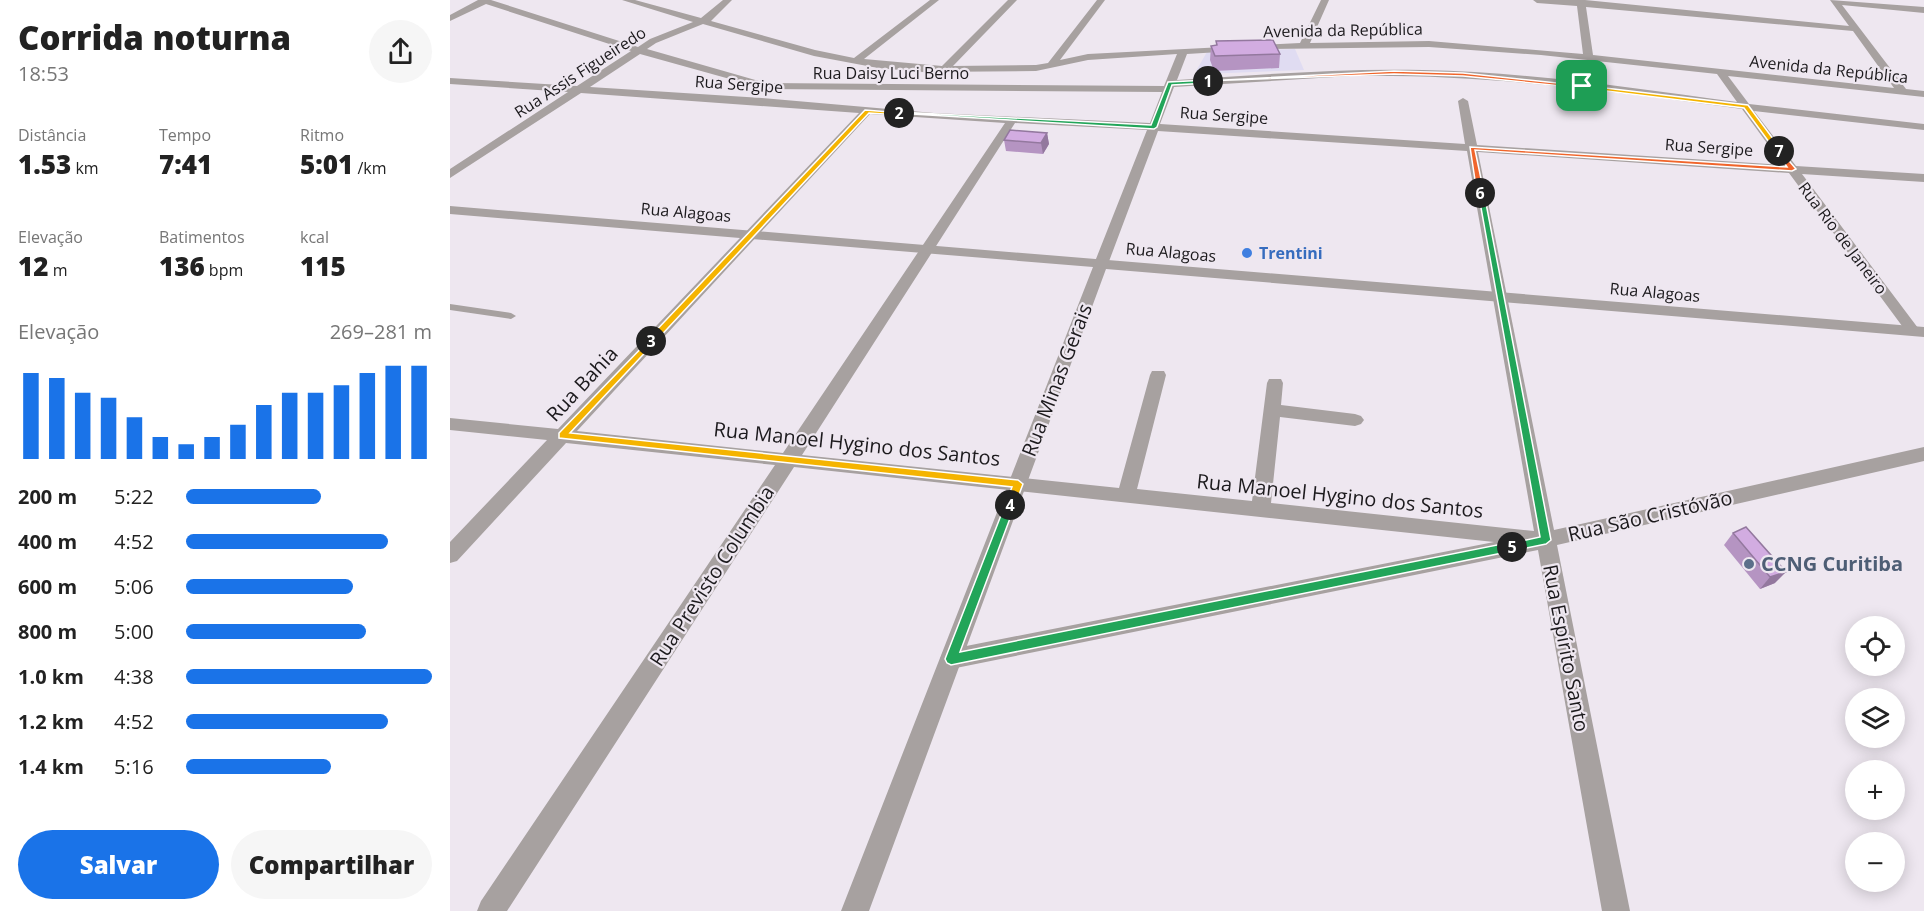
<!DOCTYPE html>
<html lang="pt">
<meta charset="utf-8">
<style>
:root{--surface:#fff;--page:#f6f6f6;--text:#222;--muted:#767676;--accent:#1a73e8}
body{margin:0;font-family:"Open Sans",sans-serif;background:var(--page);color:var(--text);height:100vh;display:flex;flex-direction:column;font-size:22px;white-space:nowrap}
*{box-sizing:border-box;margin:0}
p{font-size:20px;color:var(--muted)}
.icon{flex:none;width:33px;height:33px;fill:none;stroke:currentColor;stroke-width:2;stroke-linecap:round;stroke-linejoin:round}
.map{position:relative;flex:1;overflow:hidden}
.sheet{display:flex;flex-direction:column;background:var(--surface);width:450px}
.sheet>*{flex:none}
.buttons{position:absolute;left:1395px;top:616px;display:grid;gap:12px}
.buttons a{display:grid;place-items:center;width:60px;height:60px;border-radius:50%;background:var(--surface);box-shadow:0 3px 15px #0003;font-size:30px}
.pin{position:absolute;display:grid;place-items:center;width:51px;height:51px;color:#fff;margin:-26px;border-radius:12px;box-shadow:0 3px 9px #0006}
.km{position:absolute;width:30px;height:30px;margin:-15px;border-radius:50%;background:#222;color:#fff;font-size:16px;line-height:30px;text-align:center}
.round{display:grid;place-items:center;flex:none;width:63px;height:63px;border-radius:32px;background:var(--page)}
.head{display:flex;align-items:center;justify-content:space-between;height:102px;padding:0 18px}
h1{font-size:33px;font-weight:800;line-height:45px}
.stats{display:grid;grid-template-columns:repeat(3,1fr);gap:9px;height:102px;padding:6px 18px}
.stats div{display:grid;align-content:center}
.stats b{font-size:26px;font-weight:800}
.stats small{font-size:16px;font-weight:400}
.stats p{font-size:16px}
.chart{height:168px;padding:12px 18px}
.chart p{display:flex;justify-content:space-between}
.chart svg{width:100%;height:108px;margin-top:6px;stroke:var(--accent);stroke-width:6}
.action{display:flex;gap:12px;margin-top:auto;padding:12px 18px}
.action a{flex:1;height:69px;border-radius:36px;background:var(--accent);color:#fff;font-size:24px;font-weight:800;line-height:69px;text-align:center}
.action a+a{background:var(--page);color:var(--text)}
ul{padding:0 18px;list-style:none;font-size:20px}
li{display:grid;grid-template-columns:96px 72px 1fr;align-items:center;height:45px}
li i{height:15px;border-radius:8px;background:var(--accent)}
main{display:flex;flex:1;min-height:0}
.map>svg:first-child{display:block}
.education{fill:#e0dcf2}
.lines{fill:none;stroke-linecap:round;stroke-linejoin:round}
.service{fill:#a7a1a0;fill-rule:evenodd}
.minor{fill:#a7a1a0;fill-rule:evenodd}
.tertiary{fill:#a7a1a0;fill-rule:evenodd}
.wall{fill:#b594c2}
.shaded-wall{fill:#93789e}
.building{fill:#d2ace1;stroke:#93789e;stroke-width:1.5}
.split-1{fill:#f0652b;stroke:#fff;stroke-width:1.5}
.split-2{fill:#22a559;stroke:#fff;stroke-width:1.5}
.split-3{fill:#f5b400;stroke:#fff;stroke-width:1.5}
.split-4{fill:#f5b400;stroke:#fff;stroke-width:1.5}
.split-5{fill:#22a559;stroke:#fff;stroke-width:1.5}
.split-6{fill:#22a559;stroke:#fff;stroke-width:1.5}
.split-7{fill:#f0652b;stroke:#fff;stroke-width:1.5}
.split-8{fill:#f5b400;stroke:#fff;stroke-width:1.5}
.shop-dot{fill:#3f7fe0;stroke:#eee7f0;stroke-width:2}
.service-dot{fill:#5c6f8a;stroke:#eee7f0;stroke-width:2}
.labels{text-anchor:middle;stroke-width:4.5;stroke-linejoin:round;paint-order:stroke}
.far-street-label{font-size:16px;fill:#1c1a1d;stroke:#eee7f0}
.far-shop-label{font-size:16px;font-weight:bold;fill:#366cbe;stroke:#eee7f0;text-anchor:start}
.street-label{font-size:20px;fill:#1c1a1d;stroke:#eee7f0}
.service-label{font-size:20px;font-weight:bold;fill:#4e5e75;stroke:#eee7f0;text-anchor:start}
</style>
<main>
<section class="sheet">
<div class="head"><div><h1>Corrida noturna</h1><p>18:53</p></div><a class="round"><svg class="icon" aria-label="share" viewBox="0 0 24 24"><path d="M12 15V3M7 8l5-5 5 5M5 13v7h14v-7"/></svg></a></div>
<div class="stats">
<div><p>Distância</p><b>1.53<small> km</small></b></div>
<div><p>Tempo</p><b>7:41</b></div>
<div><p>Ritmo</p><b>5:01<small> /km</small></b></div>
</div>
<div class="stats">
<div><p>Elevação</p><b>12<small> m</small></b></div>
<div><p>Batimentos</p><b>136<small> bpm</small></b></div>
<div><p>kcal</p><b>115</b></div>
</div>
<div class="chart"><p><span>Elevação</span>269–281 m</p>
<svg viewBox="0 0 160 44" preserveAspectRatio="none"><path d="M5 44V9M15 44V11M25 44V17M35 44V19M45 44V27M55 44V35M65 44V38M75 44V35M85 44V30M95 44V22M105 44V17M115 44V17M125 44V14M135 44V9M145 44V6M155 44V6"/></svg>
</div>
<ul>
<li><b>200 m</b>5:22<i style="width:55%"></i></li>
<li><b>400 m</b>4:52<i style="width:82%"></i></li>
<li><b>600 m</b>5:06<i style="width:68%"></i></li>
<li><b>800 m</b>5:00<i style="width:73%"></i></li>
<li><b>1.0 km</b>4:38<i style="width:100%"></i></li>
<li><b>1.2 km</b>4:52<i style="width:82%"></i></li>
<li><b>1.4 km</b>5:16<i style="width:59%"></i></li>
</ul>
<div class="action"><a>Salvar</a><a>Compartilhar</a></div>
</section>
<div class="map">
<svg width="1474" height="911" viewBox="0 0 1474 911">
<rect width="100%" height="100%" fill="#eee7f0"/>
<path class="education" d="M845 49 854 70 753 74 746 71 757 52Z"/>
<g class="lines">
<path class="service" d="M0 304 61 313 66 316 61 319 0 310Z"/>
<path class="minor" d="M28 0H41L188 47 200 39 243 22 172 0H185L251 18 273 0H282L261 21 365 50 404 58 480 0H489L414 59 492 66 558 0H567L503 66 586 65 598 63 647 0H655L610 60 638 54 850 43 871 0H879L860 43 979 41 1133 54 1127 6 1087 3 1083 0H1135L1399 26 1380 0 1474 7V13L1392 5 1456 89 1474 91V97L1278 76 1299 104 1474 124V130L1304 111 1346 166 1474 174V182L1352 174 1468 328 1471 331 1468 334H1458L1339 173 1028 152 1104 530 1474 447V461L1107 545 1180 911H1152L1088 550 501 669 493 666 490 659 493 652 501 649 1044 542 344 467 57 911H27L31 901 325 465 116 443 7 561 0 563V542L97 440 0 430V418L108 429 409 113 131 93 0 178V169L118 92 0 84V78L127 86 181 51 36 4 0 21V15ZM1136 7 1403 31 1444 88 1143 55ZM253 24 364 56 428 68 473 72 586 71 638 60 727 54 714 86 316 83 197 49 206 43ZM979 47 1091 55 1267 74 1287 102C1183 88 1078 72 973 70 891 68 809 75 727 80L737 54 818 49ZM190 54 316 89 712 92 700 123 484 113 312 98 140 87ZM901 76C1033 74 1162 91 1292 109L1333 165 1027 145 1018 101 1013 98 1008 101 1015 144 710 124 724 87ZM420 114 555 123 333 453 127 431ZM565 123 697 130 644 264 651 268 658 264 708 131 1017 151 1084 531 821 503 830 417 905 426 911 424 914 420 911 416 905 414 831 405 833 383 831 379H819L817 383 802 501 687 489 716 375 714 371H702L700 375 669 488 352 455Z"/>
<path class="tertiary" d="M0 206 1474 327V337L656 269 419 911H391L643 267 0 214Z"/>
</g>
<g class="wall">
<path d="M766 41 830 54 829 68 764 71 760 60 761 46 766 45Z"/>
<path d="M597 133 599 144 593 154 556 151 554 140Z"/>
<path d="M1296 527 1325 583 1310 589 1274 545 1283 533Z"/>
</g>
<g class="shaded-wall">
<path d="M597 133 599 144 593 154 591 143Z"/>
<path d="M1336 572 1325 583 1310 589 1320 577Z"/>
</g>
<g class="building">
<path d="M823 40 830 54 765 56 761 46 767 45 766 41Z"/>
<path d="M560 130 597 133 591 143 554 140Z"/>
<path d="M1296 527 1336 572 1320 577 1283 533Z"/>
</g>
<path class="split-1" d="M944 71 1013 73 1135 86 1132 88 1013 76 944 74 755 81Z"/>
<path class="split-2" d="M758 80 760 83 722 85 707 127 704 129 446 113 449 112 701 125 718 82Z"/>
<path class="split-3" d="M415 110 452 113 449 115 419 113 204 343H198V339Z"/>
<path class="split-4" d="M201 338 206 341 204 343 120 433 568 480 573 484 565 505 560 509 555 505 562 487 109 438V433Z"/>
<path class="split-5" d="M560 501 565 505 510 652 1062 542 1067 547 1062 551 501 665 497 663 495 659 555 505Z"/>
<path class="split-6" d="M1028 191 1034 193 1101 540 1096 544 1062 551 1058 550V544L1090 537Z"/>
<path class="split-7" d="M1020 147 1337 167 1326 151 1329 149 1346 169 1342 171 1025 150 1034 193 1030 195 1027 193Z"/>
<path class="split-8" d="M1130 85 1298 105 1332 151 1327 153 1294 108 1132 88Z"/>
<circle class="shop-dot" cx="797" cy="253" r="6"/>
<circle class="service-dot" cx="1299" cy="564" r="6"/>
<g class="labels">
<g class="far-street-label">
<text transform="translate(893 30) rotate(-1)" y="6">Avenida da República</text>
<text transform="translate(1379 69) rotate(6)" y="6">Avenida da República</text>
<text transform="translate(130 72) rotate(-33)" y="6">Rua Assis Figueiredo</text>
<text x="441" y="79">Rua Daisy Luci Berno</text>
<text transform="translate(289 84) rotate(4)" y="6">Rua Sergipe</text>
<text transform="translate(774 115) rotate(4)" y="6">Rua Sergipe</text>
<text transform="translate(1259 147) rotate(4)" y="6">Rua Sergipe</text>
<text transform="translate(236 212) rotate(5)" y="6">Rua Alagoas</text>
<text transform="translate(1393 238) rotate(53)" y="6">Rua Rio de Janeiro</text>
<text transform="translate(721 252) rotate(5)" y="6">Rua Alagoas</text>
<text transform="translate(1205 292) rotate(5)" y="6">Rua Alagoas</text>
</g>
<g class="far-shop-label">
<text x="809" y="259">Trentini</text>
</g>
<g class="street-label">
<text transform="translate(607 380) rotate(-69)" y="7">Rua Minas Gerais</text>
<text transform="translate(132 384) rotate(-47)" y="7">Rua Bahia</text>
<text transform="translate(407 444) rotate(6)" y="7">Rua Manoel Hygino dos Santos</text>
<text transform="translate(890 496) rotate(6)" y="7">Rua Manoel Hygino dos Santos</text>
<text transform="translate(1200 516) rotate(-13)" y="7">Rua São Cristóvão</text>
<text transform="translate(262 576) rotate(-57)" y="7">Rua Previsto Columbia</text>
<text transform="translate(1116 648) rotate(79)" y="7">Rua Espírito Santo</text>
</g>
<g class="service-label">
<text x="1311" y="571">CCNG Curitiba</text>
</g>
</g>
</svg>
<div class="buttons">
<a><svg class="icon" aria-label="locate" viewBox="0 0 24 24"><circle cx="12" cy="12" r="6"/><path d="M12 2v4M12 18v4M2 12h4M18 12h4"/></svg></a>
<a><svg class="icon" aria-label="layers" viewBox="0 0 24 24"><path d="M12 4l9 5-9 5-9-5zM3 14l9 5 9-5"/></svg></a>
<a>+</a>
<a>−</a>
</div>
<div class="pin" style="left:1132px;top:86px;background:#1e9e55"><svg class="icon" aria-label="arrive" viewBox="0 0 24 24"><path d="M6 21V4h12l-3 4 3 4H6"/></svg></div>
<b class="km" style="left:758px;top:81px">1</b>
<b class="km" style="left:449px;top:113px">2</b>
<b class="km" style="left:201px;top:341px">3</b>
<b class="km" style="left:560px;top:505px">4</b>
<b class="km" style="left:1062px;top:547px">5</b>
<b class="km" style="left:1030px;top:193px">6</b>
<b class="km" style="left:1329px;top:151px">7</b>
</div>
</main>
